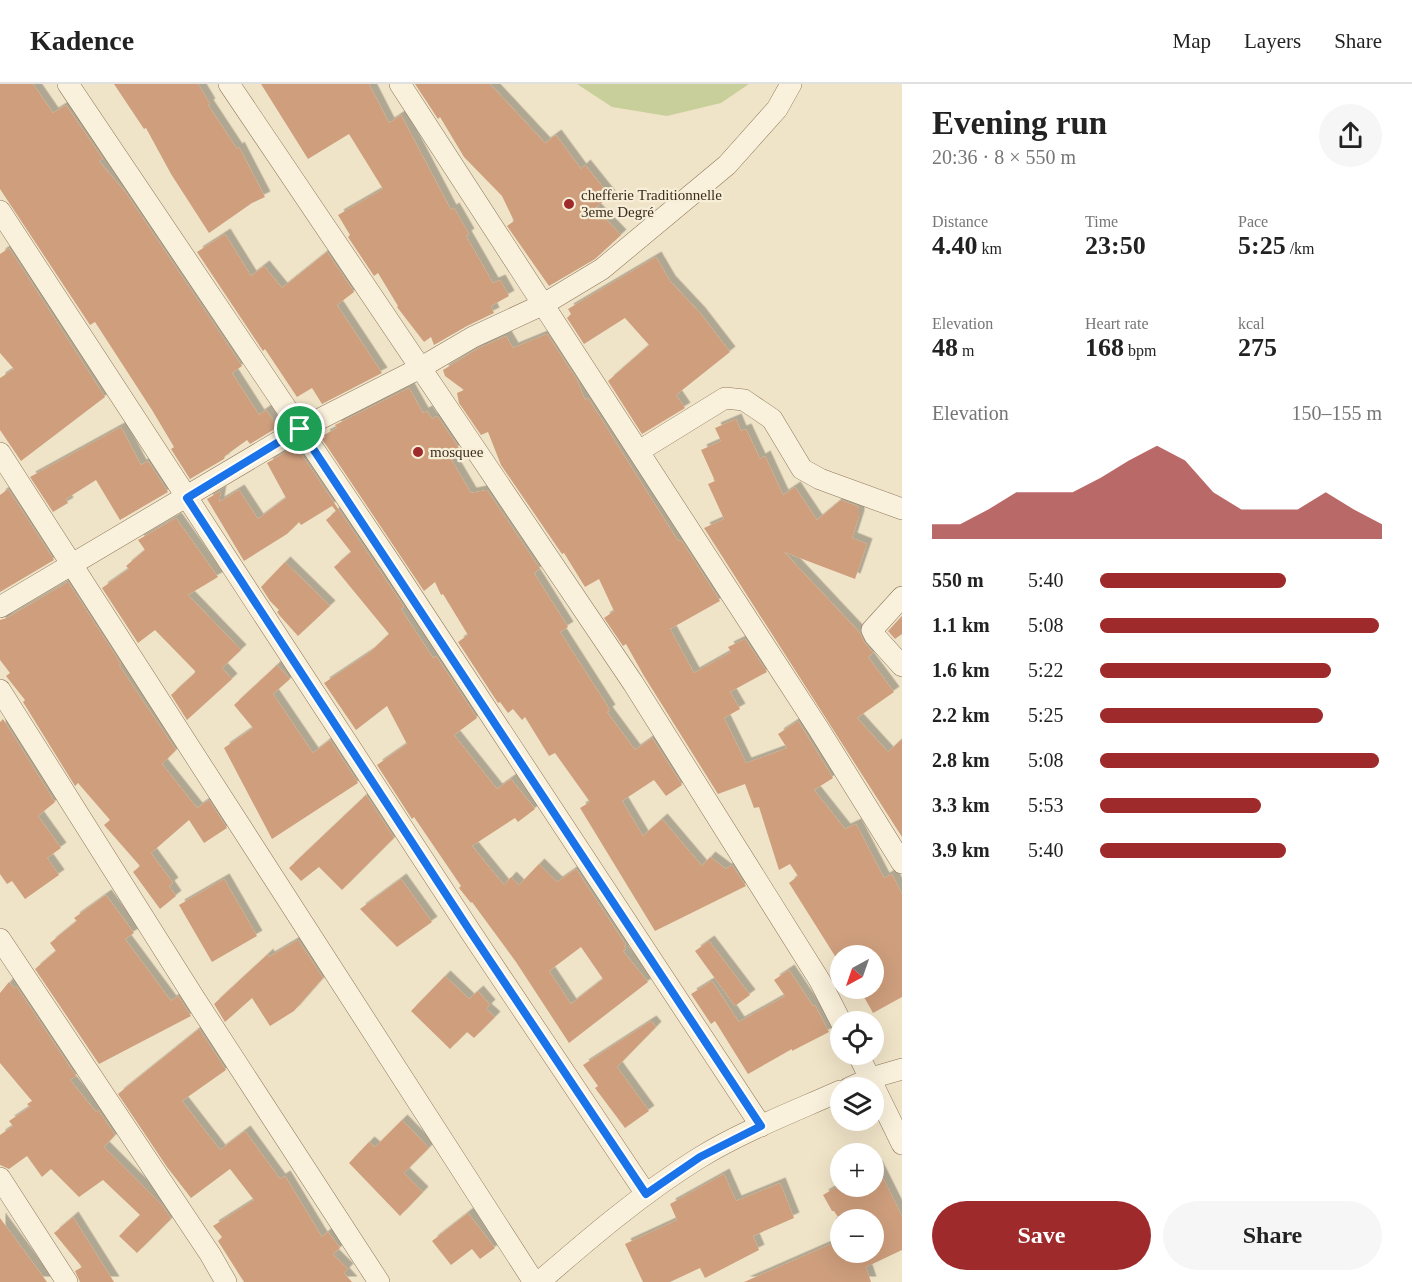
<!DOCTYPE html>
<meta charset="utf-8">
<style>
:root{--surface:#fff;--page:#f6f6f6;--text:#222;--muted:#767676;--line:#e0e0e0;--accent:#9e2a2b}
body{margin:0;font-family:"Times New Roman",serif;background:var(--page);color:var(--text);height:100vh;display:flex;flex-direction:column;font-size:22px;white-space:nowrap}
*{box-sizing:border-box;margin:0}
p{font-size:20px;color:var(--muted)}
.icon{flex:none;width:33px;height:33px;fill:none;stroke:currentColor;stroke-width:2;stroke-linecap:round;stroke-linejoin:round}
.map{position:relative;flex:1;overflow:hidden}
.sheet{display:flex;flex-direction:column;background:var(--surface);width:510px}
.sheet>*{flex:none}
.needle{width:39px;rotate:220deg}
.tools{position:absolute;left:830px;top:861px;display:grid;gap:12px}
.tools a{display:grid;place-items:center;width:54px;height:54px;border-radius:50%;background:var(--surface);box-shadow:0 6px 24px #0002;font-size:30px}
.pin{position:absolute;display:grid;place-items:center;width:51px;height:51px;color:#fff;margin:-26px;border:3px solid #fff;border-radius:50%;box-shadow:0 2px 6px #0007}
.round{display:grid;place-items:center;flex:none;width:63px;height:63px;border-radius:32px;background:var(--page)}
.overview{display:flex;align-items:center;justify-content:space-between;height:102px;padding:0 30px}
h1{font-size:33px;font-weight:700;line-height:45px}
.figures{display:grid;grid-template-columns:repeat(3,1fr);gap:9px;height:102px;padding:6px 30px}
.figures div{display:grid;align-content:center}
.figures b{font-size:26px;font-weight:700}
.figures small{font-size:16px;font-weight:400}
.figures p{font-size:16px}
.chart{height:168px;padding:12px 30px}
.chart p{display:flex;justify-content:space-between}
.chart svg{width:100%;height:108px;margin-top:6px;fill:var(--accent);opacity:.7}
.button{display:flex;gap:12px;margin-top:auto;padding:12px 30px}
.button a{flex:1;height:69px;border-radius:36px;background:var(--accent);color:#fff;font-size:24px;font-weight:700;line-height:69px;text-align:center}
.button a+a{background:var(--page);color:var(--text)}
ul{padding:0 30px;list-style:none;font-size:20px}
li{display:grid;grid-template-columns:96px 72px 1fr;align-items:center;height:45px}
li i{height:15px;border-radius:8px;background:var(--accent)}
header{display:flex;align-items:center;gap:36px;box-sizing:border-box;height:84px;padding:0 30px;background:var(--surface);border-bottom:2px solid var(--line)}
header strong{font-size:28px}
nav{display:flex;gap:33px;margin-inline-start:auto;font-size:21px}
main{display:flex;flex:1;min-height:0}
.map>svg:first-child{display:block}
.green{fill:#c9cf9b}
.building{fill:#cf9f7d;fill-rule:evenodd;filter:url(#shadow)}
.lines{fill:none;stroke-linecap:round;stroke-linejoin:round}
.minor-casing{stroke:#8d765c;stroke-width:22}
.minor{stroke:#faf1dc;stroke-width:21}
.route-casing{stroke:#fff;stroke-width:12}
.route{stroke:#1a73e8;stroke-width:8}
.poi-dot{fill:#9e2a2b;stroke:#f7eed8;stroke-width:2}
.labels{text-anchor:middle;stroke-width:4.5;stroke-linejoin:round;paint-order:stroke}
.poi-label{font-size:15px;fill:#3d2e20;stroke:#f7eed8;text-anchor:start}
</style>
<header>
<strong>Kadence</strong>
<nav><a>Map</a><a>Layers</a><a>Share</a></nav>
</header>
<main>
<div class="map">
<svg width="902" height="1198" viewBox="0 0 902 1198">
<defs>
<filter id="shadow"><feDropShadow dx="5.5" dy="-5.5" stdDeviation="0" flood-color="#0004"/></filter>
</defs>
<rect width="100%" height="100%" fill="#f0e4c8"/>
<path class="green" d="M577 0H749L721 19 667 32 612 23Z"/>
<g class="building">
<path d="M0 0H33L53 29 66 21 103 75 99 77 126 109 242 282 232 289 259 331 266 326 278 343 250 360 247 356 225 372 224 375 190 395 171 365 174 363 152 326 95 238 90 241 0 105Z"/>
<path d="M114 0H198L210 20 208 21 237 65 239 63 265 113 252 119 209 149 171 90 146 44 144 45Z"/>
<path d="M261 0H369L389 39 401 31 451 126 454 124 469 150 466 152 493 199 500 196 509 212 491 222 494 229 467 242 434 261 431 253 424 258 397 223 398 222 378 189 374 192 348 153 350 151 338 131 383 105 349 50 308 75Z"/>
<path d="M415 0H490L545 59 556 51 581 85 585 81 610 112 595 124 621 151 595 175 549 202 507 142 514 137 502 112 464 73 440 33 438 35Z"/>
<path d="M225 150 251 192 264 182 282 204 327 168 354 208 337 221 382 289 322 320 312 304 297 313 265 265 263 267 197 168Z"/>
<path d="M9 164 105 313 21 377 0 346V294L14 285 0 269V170Z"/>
<path d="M656 173 670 197 700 229 730 268 676 311 685 324 642 350 608 297 649 261 625 234 584 260 567 234 571 230 568 225Z"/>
<path d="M547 250 577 296 585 316 588 314 678 457 681 456 720 517 670 545 694 589 731 568 728 563 745 555 767 588 730 608 740 625 724 634 746 679 787 664 778 650 798 637 833 694 814 706 845 745 856 740 884 794 892 790 902 810V913L873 929 859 904H873V872H840V880L789 799 798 792 790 780 779 786 759 723 754 724 745 700 718 710 644 592 626 560 623 562 604 534 614 527 599 495 585 503 564 469 562 470 501 381 488 348 481 351 459 319 457 309 464 306 445 292 443 286 479 264 506 252 513 264Z"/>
<path d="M409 304 423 329 427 327 432 335 437 332 459 364 448 370 471 409 487 406 540 485 534 489 568 543 560 548 610 626 607 628 635 666 652 654 682 701 666 712 654 696 622 717 643 752 662 735 702 782 710 773 726 785 732 781 746 802 655 847 580 724 590 718 555 669 549 672 525 633 522 636 513 625 508 629 500 618 498 619 458 558 468 551 443 510 441 511 435 498 424 507 322 355 325 353 324 351 337 344 335 341Z"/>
<path d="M736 335 741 347 746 345 760 375 765 372 783 411 795 403 817 436 841 416 857 422 859 425V432L852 454 867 460 855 495 784 468 860 549 864 558 873 569 868 573 894 608 857 634 888 668 902 655V753L704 444 724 435 708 400 715 397 701 366 721 357 715 344Z"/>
<path d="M121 343 141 381 148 377 168 408 120 436 96 396 66 415 68 419 53 428 30 393Z"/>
<path d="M293 364 297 369 300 368 404 523 401 525 433 574 436 572 477 634 454 651 497 705 511 695 535 725 518 738 515 734 472 762 504 801 511 793 519 801 539 780 557 798 576 785 626 861 624 862 626 865 623 867 648 898 569 959 516 878 472 818 471 819 459 804 461 802 414 733 412 735 377 681 407 660 387 622 356 646 324 599 369 569 389 550 334 483 351 468 326 436 336 427 332 422 301 441 299 438 287 450 244 477 207 415 221 407 219 418 239 406 258 435 286 414 267 379ZM581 863 603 895 571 920 549 887Z"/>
<path d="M8 405 54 476 0 508V411Z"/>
<path d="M176 434 218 493 188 511 241 566 222 584 232 595 187 636 171 611 195 589V587L155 546 138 559 102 504 129 485 126 482 145 466 138 456Z"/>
<path d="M285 478 330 522 298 552 280 532 277 528 279 526 270 517 261 503Z"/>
<path d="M68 498 121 580 119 581 176 666 162 680 197 724 209 716 227 744 204 759 189 736 151 769 173 799 169 802 176 812 160 825 133 788 140 782 104 741 110 736 78 699 75 702 23 618 25 616 6 592 10 589 0 576V536L7 534Z"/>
<path d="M902 532V550L895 555 888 547Z"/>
<path d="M277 581 290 595 273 610 313 669 330 656 358 699 272 755 224 664 253 644 234 621Z"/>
<path d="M3 635 55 718 38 732 61 764 47 774 59 791 25 815 12 797 7 800 0 790V638Z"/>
<path d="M366 711 394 754 342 806 319 783 301 797 289 784Z"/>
<path d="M224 795 257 852 212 878 179 821Z"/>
<path d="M401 795 432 838 397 863 360 825Z"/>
<path d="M106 811 134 849 125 855 171 917 178 912 191 932 99 980 35 885 56 867 50 859 77 837 74 834Z"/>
<path d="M298 856 323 894 294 927 270 942 252 914 225 938 214 920 268 870 269 873Z"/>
<path d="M709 857 750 911 735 922 695 867Z"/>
<path d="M789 886 813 922 815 921 829 948 792 967V965L748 990 715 937 711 940 691 910 712 897 739 938 785 912 774 896Z"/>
<path d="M445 892 469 915 478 907 490 921 486 925 495 933 474 954 467 948 450 965 411 927Z"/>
<path d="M9 898 14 904 16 902 76 992 70 996 96 1028 98 1026 115 1051 104 1063 162 1121 171 1135 137 1169 119 1152 140 1131 103 1096 79 1113 51 1085 42 1093 27 1072 9 1085 0 1081V1051L13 1042 9 1037 30 1023 27 1020 32 1017 0 979V909Z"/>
<path d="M651 937 656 943 617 983 649 1027 625 1044 595 1004 598 1002 583 981Z"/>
<path d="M199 945 226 986 182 1017 220 1066 245 1047 280 1095 285 1092 322 1153 328 1148 340 1164 333 1170 348 1185 344 1189 352 1198H244L218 1157 222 1153 213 1142 254 1116 230 1085 191 1114 167 1083 118 1010Z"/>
<path d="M402 1036 429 1064 404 1089 423 1108 400 1132 349 1079 369 1058 375 1063Z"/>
<path d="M877 1082 902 1132V1166L866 1183 871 1198H744L840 1156V1168H873V1136H840V1142L836 1134 838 1133 834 1127H832L823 1111 840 1101 873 1102V1084Z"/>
<path d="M724 1090 736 1117 780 1099 794 1134 753 1152 759 1166 705 1194 700 1184 670 1198H643L625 1160 677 1136 670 1120Z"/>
<path d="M468 1129 495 1164 480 1175 472 1165 451 1181 432 1157Z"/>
<path d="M73 1133 114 1198H80L75 1187 82 1183 54 1149Z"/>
<path d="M0 1134 47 1198H0Z"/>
</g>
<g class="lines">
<g class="minor-casing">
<g id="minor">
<path d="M68 0 391 480 761 1042"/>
<path d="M229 0 633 599 820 897 841 938"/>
<path d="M400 0 818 644 902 779"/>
<path d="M0 127 470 847 646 1110"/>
<path d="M639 367 725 314 744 316 772 335 802 385 820 395 902 425"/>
<path d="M0 369 534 1198"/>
<path d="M902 513 872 546 875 552 902 582"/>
<path d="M0 523 300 345 420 284 473 253 544 220 602 185 727 81 777 25 791 0"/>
<path d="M0 606 195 915 379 1198"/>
<path d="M0 855 210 1170 226 1198"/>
<path d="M858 970 902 1060"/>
<path d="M849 1004 871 994 902 985"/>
<path d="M0 1094 67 1198"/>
<path d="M539 1198C590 1154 641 1110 699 1074 743 1047 793 1028 840 1007"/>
</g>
</g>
<use href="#minor" class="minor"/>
</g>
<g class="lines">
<g class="route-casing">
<path id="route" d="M300 345 761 1042 700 1073 646 1110 470 847 187 414Z"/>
</g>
<use href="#route" class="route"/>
</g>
<g class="poi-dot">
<circle cx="569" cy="120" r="6"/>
<circle cx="418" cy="368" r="6"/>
</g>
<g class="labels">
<g class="poi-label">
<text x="581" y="116">chefferie Traditionnelle<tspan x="581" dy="17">3eme Degré</tspan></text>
<text x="430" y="373">mosquee</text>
</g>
</g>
</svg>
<div class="tools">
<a><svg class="needle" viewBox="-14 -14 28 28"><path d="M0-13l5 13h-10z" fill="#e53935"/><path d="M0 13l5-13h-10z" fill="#767676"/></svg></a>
<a><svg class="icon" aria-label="locate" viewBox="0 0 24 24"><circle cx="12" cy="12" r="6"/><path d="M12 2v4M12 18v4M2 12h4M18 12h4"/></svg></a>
<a><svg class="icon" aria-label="layers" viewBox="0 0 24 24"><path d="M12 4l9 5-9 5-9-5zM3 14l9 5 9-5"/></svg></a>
<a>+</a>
<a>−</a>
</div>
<div class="pin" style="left:300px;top:345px;background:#1e9e55"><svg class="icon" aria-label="arrive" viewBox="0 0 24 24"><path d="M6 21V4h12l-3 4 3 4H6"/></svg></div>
</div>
<section class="sheet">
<div class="overview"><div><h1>Evening run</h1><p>20:36 · 8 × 550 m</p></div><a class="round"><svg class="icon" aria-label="share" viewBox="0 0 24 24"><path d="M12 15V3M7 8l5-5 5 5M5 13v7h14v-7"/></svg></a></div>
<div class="figures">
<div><p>Distance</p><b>4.40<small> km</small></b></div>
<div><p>Time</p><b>23:50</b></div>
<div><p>Pace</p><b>5:25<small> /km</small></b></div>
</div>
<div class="figures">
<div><p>Elevation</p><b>48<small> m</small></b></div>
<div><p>Heart rate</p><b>168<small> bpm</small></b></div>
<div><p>kcal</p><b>275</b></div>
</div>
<div class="chart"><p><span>Elevation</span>150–155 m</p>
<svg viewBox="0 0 160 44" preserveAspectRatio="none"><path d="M0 44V38L10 38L20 32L30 25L40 25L50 25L60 19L70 12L80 6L90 12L100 25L110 32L120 32L130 32L140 25L150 32L160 38V44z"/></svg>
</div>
<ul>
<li><b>550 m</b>5:40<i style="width:66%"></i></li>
<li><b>1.1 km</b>5:08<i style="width:99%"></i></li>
<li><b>1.6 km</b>5:22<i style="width:82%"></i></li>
<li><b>2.2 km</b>5:25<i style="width:79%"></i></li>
<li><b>2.8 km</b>5:08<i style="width:99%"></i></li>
<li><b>3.3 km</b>5:53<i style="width:57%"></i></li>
<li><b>3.9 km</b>5:40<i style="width:66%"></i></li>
</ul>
<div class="button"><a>Save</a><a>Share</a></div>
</section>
</main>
